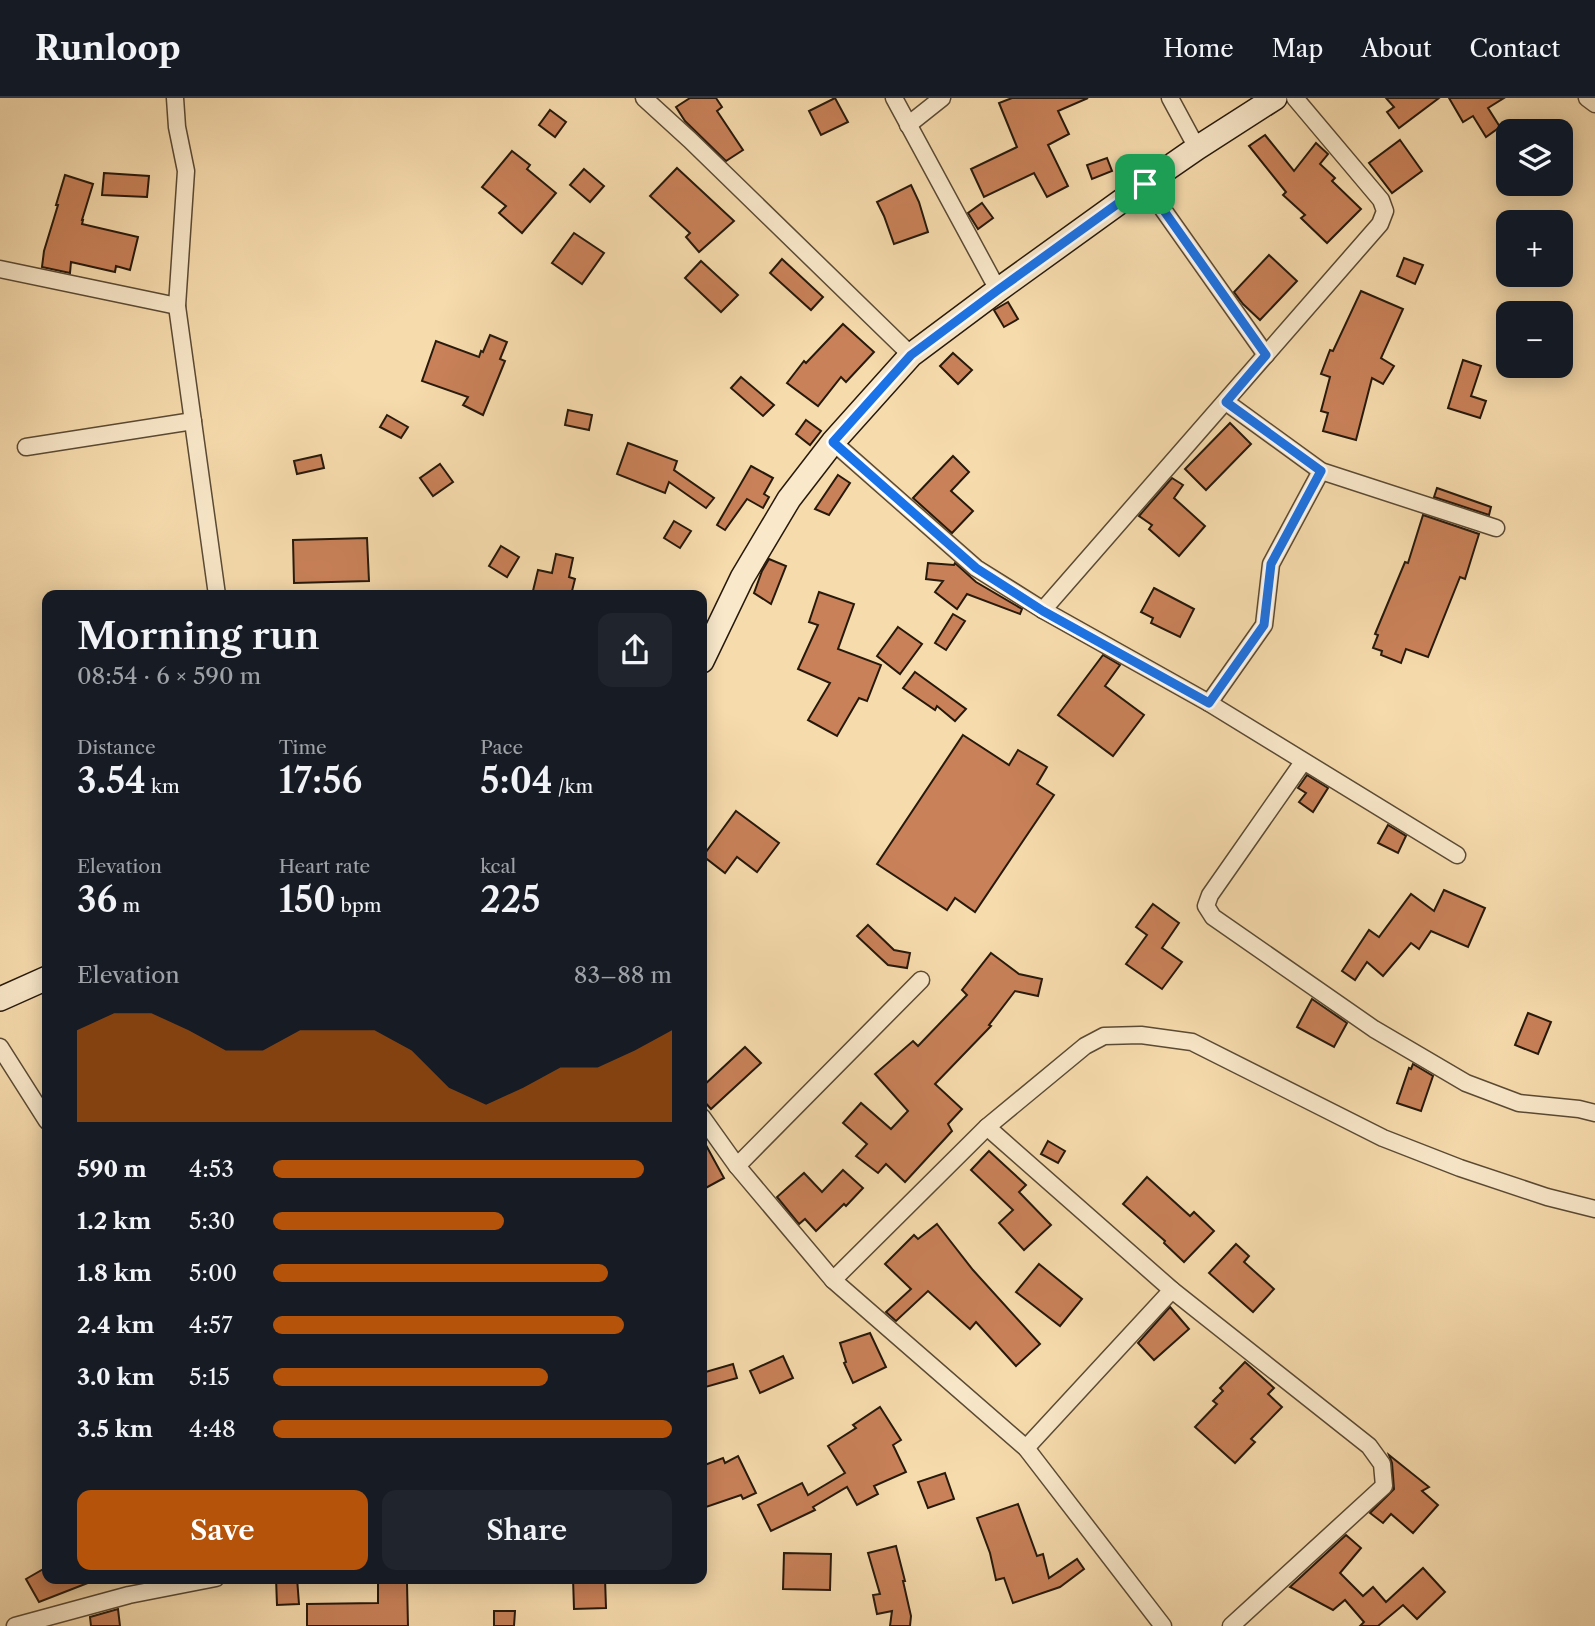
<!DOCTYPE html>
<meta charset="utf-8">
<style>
:root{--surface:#171b24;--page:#20242c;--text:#f1f3f6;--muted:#9ea1a6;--line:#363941;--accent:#b45309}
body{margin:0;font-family:"Libre Caslon Text",serif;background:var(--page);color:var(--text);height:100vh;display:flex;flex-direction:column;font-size:26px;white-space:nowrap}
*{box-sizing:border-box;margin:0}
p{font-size:23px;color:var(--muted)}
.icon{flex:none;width:38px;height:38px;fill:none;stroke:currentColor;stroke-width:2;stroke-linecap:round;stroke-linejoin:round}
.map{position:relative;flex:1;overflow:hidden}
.sheet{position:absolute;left:42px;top:492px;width:665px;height:994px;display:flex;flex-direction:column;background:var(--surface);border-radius:14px;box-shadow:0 4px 18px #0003}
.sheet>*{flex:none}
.tools{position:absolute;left:1496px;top:21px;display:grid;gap:14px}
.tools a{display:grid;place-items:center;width:77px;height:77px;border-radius:14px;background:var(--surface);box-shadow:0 4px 18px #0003;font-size:35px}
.pin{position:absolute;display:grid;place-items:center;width:60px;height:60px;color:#fff;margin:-30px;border-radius:14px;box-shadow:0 4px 10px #0006}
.round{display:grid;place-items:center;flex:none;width:74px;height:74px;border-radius:14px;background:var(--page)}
.headline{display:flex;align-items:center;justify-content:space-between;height:119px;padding:0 35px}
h1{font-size:38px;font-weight:600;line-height:52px}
.figures{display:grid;grid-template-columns:repeat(3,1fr);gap:10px;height:119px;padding:7px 35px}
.figures div{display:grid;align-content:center}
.figures b{font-size:35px;font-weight:600}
.figures small{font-size:19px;font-weight:400}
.figures p{font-size:19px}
.chart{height:196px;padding:14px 35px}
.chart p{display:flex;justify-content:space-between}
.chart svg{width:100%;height:126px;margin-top:7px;fill:var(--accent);opacity:.7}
.button{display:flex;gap:14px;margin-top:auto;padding:14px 35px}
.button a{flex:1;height:80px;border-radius:14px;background:var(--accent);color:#fff;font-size:28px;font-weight:600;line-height:80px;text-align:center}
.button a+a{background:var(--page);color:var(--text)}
ul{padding:0 35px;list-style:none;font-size:23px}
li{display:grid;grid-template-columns:112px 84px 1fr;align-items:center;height:52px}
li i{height:18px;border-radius:9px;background:var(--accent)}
header{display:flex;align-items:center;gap:42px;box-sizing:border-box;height:98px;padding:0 35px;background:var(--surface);border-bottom:2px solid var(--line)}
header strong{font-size:33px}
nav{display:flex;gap:38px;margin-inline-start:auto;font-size:24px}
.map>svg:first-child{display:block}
.building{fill:#c98159;stroke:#27190c;stroke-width:2}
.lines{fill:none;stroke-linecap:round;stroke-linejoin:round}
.street-casing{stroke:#5b4a34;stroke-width:19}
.secondary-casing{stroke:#27190c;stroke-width:26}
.street{stroke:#f9e8ca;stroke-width:16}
.secondary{stroke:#f9e8ca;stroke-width:23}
.route-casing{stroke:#fff;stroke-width:14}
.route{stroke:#1a73e8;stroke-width:9}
</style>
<header>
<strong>Runloop</strong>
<nav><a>Home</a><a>Map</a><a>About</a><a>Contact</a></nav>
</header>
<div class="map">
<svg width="1595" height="1528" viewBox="0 0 1595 1528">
<rect width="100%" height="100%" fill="#f6dbad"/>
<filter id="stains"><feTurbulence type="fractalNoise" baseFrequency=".00286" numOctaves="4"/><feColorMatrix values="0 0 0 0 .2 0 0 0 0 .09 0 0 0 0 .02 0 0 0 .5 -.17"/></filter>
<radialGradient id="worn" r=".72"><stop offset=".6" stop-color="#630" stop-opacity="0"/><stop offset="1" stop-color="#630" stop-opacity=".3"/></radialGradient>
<g class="building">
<path d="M690 0H716L722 9 717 13 743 52 726 63 685 23 676 9Z"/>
<path d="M835 0 848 24 821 37 809 13Z"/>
<path d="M1012 0H1088L1058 13 1069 36 1048 47 1068 88 1047 99 1034 75 984 99 971 71 1017 49 999 5Z"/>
<path d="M1386 0H1439L1399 30 1387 14 1394 9Z"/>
<path d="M1449 0H1504L1488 10 1500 29 1486 39 1473 18 1463 24Z"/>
<path d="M550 12 566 24 555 39 539 27Z"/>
<path d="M1265 37 1294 73 1316 45 1328 56 1320 66 1335 80 1332 83 1361 111 1327 145 1301 120 1305 117 1283 97 1286 94 1249 48Z"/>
<path d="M1400 42 1422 73 1392 95 1369 65Z"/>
<path d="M512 53 530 67 527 71 556 95 522 135 499 115 506 108 482 89Z"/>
<path d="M1107 60 1112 73 1092 81 1087 67Z"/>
<path d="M677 70 734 123 699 154 686 139 690 135 650 98Z"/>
<path d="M584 71 604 88 590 104 570 87Z"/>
<path d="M104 75 149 78 147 99 102 97Z"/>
<path d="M65 77 93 86 82 122H83L82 126 138 139 130 172 116 168 115 174 71 164 70 175 42 169 44 153 58 107H56Z"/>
<path d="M911 87 919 104 928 134 894 146 884 118 877 104Z"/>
<path d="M982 105 993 120 978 131 968 115Z"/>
<path d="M574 135 604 155 582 186 552 165Z"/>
<path d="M1269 157 1297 183 1260 222 1243 206 1234 194Z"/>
<path d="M1404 160 1423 167 1415 186 1397 178Z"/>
<path d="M782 161 823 199 811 212 770 175Z"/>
<path d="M701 163 738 197 721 214 685 180Z"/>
<path d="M1361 193 1403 211 1381 260 1394 268 1383 286 1372 280 1356 342 1323 333 1328 315 1321 313 1330 279 1321 276 1330 252 1333 253Z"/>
<path d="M1008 204 1018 221 1004 229 994 212Z"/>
<path d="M843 226 874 254 846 284 841 279 818 308 787 285 804 263 806 265Z"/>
<path d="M490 237 507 244 500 261 505 263 483 317 463 307 468 299 422 283 436 243 479 259 481 253 483 254Z"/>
<path d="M953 255 972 272 958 286 940 268Z"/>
<path d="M1463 262 1481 268 1471 298 1486 303 1480 320 1448 310Z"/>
<path d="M741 279 774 307 763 318 731 290Z"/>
<path d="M568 312 592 317 589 332 565 327Z"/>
<path d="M387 317 408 329 401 340 380 329Z"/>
<path d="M806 322 821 333 810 347 796 336Z"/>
<path d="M1230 325 1251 346 1206 392 1185 371Z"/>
<path d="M628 345 677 363 674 372 714 400 706 410 669 384 665 395 617 376Z"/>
<path d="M321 357 324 370 297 376 294 363Z"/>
<path d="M953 358 969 374 951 393 973 413 952 435 913 400Z"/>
<path d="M440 366 453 384 433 398 420 380Z"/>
<path d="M751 368 773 380 764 396 769 399 763 410 747 401 725 432 717 427Z"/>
<path d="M838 377 850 385 829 417 815 411Z"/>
<path d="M1172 380 1183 387 1174 400 1205 428 1179 458 1149 431 1152 427 1139 418Z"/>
<path d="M1437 390 1491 409 1489 417 1434 399Z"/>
<path d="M1423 417 1479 436 1465 481 1460 479 1428 559 1406 551 1401 565 1381 557 1382 553 1373 550 1378 537 1375 536 1405 464 1408 465Z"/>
<path d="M674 423 691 433 680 450 664 440Z"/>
<path d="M367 440 369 483 294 485 293 442Z"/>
<path d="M501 448 519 459 507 479 489 468Z"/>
<path d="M556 456 573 460 569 479 575 481 571 497H532L538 472 552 475Z"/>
<path d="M769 461 786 468 771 506 754 495 762 473Z"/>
<path d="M928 465 954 467 955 465 976 484 1022 511 1020 516 967 496 957 511 935 494 943 483 926 481Z"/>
<path d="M1154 490 1194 511 1180 539 1151 525 1153 520 1141 514Z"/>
<path d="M819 494 854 506 838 551 881 567 867 603 859 600 837 638 808 622 830 585 798 571 818 527 809 524Z"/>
<path d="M953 516 965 523 946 552 935 545Z"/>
<path d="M898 529 922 546 900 576 877 558Z"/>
<path d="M1103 557 1120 567 1105 588 1144 617 1113 658 1058 617Z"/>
<path d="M915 574 966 611 955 623 937 608 935 612 903 590Z"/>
<path d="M963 637 1009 667 1018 652 1047 669 1037 686 1054 697 975 814 955 800 947 812 877 766Z"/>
<path d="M1307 677 1328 690 1313 714 1299 704 1306 695 1298 690Z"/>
<path d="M736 713 779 745 757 774 737 759 725 775 703 758Z"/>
<path d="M1388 727 1406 738 1398 755 1378 745Z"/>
<path d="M1444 792 1485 810 1468 849 1431 833 1419 851 1411 845 1383 878 1367 864 1355 882 1342 873 1369 832 1379 839 1411 796 1434 813Z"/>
<path d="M1153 806 1179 825 1162 850 1182 864 1162 891 1126 866 1147 837 1136 829Z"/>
<path d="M868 827 894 852 910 855 907 870 888 867 857 838Z"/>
<path d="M991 855 1019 876 1042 881 1038 898 1015 893 989 927 991 928 935 986 962 1011 948 1026 952 1033 905 1084 886 1066 878 1075 856 1058 867 1046 843 1025 861 1005 891 1031 908 1013 875 976 913 943 918 948 967 897 962 892Z"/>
<path d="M1312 901 1347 925 1334 949 1297 929Z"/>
<path d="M1528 915 1551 924 1538 956 1515 947Z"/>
<path d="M745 949 761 965 711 1011 702 1001V989Z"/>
<path d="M1413 966 1433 978 1421 1013 1397 1005 1409 970 1411 971Z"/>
<path d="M702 1040 724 1080 702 1092Z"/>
<path d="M1048 1043 1065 1053 1058 1065 1041 1056Z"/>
<path d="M989 1053 1026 1087 1019 1094 1051 1127 1024 1152 999 1125 1013 1112 971 1072Z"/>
<path d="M843 1072 863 1090 846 1108 844 1106 816 1133 805 1121 799 1126 777 1099 804 1075 822 1094Z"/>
<path d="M1147 1079 1190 1118 1194 1114 1214 1133 1184 1164 1164 1145 1165 1143 1123 1106Z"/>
<path d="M937 1126 973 1172 1040 1246 1016 1268 976 1224 970 1231 928 1193 896 1223 886 1214 911 1191 885 1166 914 1137 918 1141Z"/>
<path d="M1236 1146 1249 1158 1244 1164 1274 1191 1253 1214 1209 1175Z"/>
<path d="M1039 1166 1082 1201 1060 1228 1016 1194Z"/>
<path d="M1170 1209 1189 1231 1154 1262 1138 1245Z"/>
<path d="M870 1235 886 1269 853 1285 844 1265 846 1264 840 1245Z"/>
<path d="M783 1258 793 1280 760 1295 750 1273Z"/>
<path d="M1245 1264 1274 1290 1268 1296 1282 1309 1251 1341 1255 1344 1235 1365 1195 1329 1217 1306 1213 1303 1223 1293 1220 1290Z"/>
<path d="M733 1266 737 1280 702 1290V1275Z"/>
<path d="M880 1309 901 1342 893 1347 906 1374 874 1388 878 1396 857 1407 847 1389 813 1409 815 1412 771 1433 758 1407 802 1385 808 1397 845 1375 828 1348 856 1330 853 1327Z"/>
<path d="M1389 1357 1429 1389 1422 1393 1438 1407 1413 1435 1391 1416 1383 1425 1370 1415 1394 1391 1392 1365Z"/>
<path d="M738 1358 756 1395 743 1401 741 1397 706 1409 702 1397V1368L723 1360 725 1365Z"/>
<path d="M945 1375 954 1401 928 1410 918 1384Z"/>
<path d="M1018 1406 1037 1458 1043 1456 1049 1480 1077 1461 1084 1471 1060 1489 1013 1505 1004 1480 996 1482 990 1455 977 1420Z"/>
<path d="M1346 1437 1361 1450 1340 1475 1363 1498 1373 1489 1386 1504 1423 1470 1445 1494 1417 1521 1403 1507 1378 1528H1360L1364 1524 1345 1502 1333 1512 1290 1489Z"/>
<path d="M896 1448 905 1483H903L911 1518 910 1528H890L892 1513 877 1516 873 1497 880 1496 868 1455Z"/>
<path d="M784 1455 831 1456 830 1492 783 1491Z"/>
<path d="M47 1469V1480L98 1481 39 1504 26 1481Z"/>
<path d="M276 1480H297L299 1506 277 1507Z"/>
<path d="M573 1480H605L606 1510 574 1511Z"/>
<path d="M378 1485H407L408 1528H307V1506L378 1505Z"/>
<path d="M118 1511 120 1528H91L90 1519Z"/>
<path d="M494 1513H515L514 1528H494Z"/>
</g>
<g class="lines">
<g class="street-casing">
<g id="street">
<path d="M175 0 177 29 186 73 177 208 217 497"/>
<path d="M644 0 690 42 911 257"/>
<path d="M894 0 998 192"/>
<path d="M1170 0 1197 50"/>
<path d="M1587 0 1595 6"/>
<path d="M908 27 942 0"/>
<path d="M1145 86 1266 257"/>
<path d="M0 171 177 208"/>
<path d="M1226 304 1321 373 1496 430"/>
<path d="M833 344 976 470 1043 512 1209 605 1457 757"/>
<path d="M26 349 193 323"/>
<path d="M1043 512 1380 126 1385 113 1381 102 1295 0"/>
<path d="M1209 605 1264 527 1271 466 1321 373"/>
<path d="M1303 664 1210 797 1206 808 1213 819 1374 931 1466 985 1519 1005 1579 1011 1595 1015"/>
<path d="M0 949 47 1023"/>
<path d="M702 1019 737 1068 833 1182 1026 1350 1163 1528"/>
<path d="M987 1029 1172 1192 1369 1348 1382 1366 1384 1388 1231 1528"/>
<path d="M737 1068 921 882"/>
<path d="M833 1182 987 1029 1085 948 1104 938 1141 937 1192 944 1383 1040 1460 1070 1547 1099 1595 1111"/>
<path d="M1026 1350 1172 1192"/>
<path d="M15 1528 129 1497 216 1480"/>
</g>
</g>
<g class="secondary-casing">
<g id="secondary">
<path d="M702 563 742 480 789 401 833 344 911 257 998 192 1145 86 1197 50 1275 0"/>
<path d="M0 901 47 880"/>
</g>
</g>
<use href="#street" class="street"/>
<use href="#secondary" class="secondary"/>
</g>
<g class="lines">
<g class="route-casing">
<path id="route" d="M1145 86 1266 257 1226 304 1321 373 1271 466 1264 527 1209 605 1043 513 976 470 833 344 911 257 998 192Z"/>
</g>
<use href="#route" class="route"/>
</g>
<rect width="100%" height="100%" filter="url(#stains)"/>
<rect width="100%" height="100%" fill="url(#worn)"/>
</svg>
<div class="tools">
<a><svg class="icon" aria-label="layers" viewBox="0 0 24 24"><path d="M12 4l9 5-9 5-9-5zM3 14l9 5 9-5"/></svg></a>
<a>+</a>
<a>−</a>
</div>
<div class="pin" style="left:1145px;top:86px;background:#1e9e55"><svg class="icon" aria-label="arrive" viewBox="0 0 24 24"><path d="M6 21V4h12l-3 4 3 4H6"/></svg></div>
<section class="sheet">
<div class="headline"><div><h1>Morning run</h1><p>08:54 · 6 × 590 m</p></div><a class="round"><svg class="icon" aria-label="share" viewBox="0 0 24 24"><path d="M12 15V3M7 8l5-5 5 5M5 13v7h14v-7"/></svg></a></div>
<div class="figures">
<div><p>Distance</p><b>3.54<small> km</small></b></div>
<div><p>Time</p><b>17:56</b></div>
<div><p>Pace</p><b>5:04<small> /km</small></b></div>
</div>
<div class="figures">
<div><p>Elevation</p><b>36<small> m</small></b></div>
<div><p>Heart rate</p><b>150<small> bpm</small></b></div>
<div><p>kcal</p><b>225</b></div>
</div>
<div class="chart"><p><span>Elevation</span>83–88 m</p>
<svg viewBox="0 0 160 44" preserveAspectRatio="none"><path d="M0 44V12L10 6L20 6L30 12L40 19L50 19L60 12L70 12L80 12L90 19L100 32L110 38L120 32L130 25L140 25L150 19L160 12V44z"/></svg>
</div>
<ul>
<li><b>590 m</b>4:53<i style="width:93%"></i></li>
<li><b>1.2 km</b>5:30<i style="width:58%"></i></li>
<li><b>1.8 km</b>5:00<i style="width:84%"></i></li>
<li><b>2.4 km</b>4:57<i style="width:88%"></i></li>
<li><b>3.0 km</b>5:15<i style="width:69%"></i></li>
<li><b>3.5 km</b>4:48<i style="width:100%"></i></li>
</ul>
<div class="button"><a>Save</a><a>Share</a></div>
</section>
</div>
